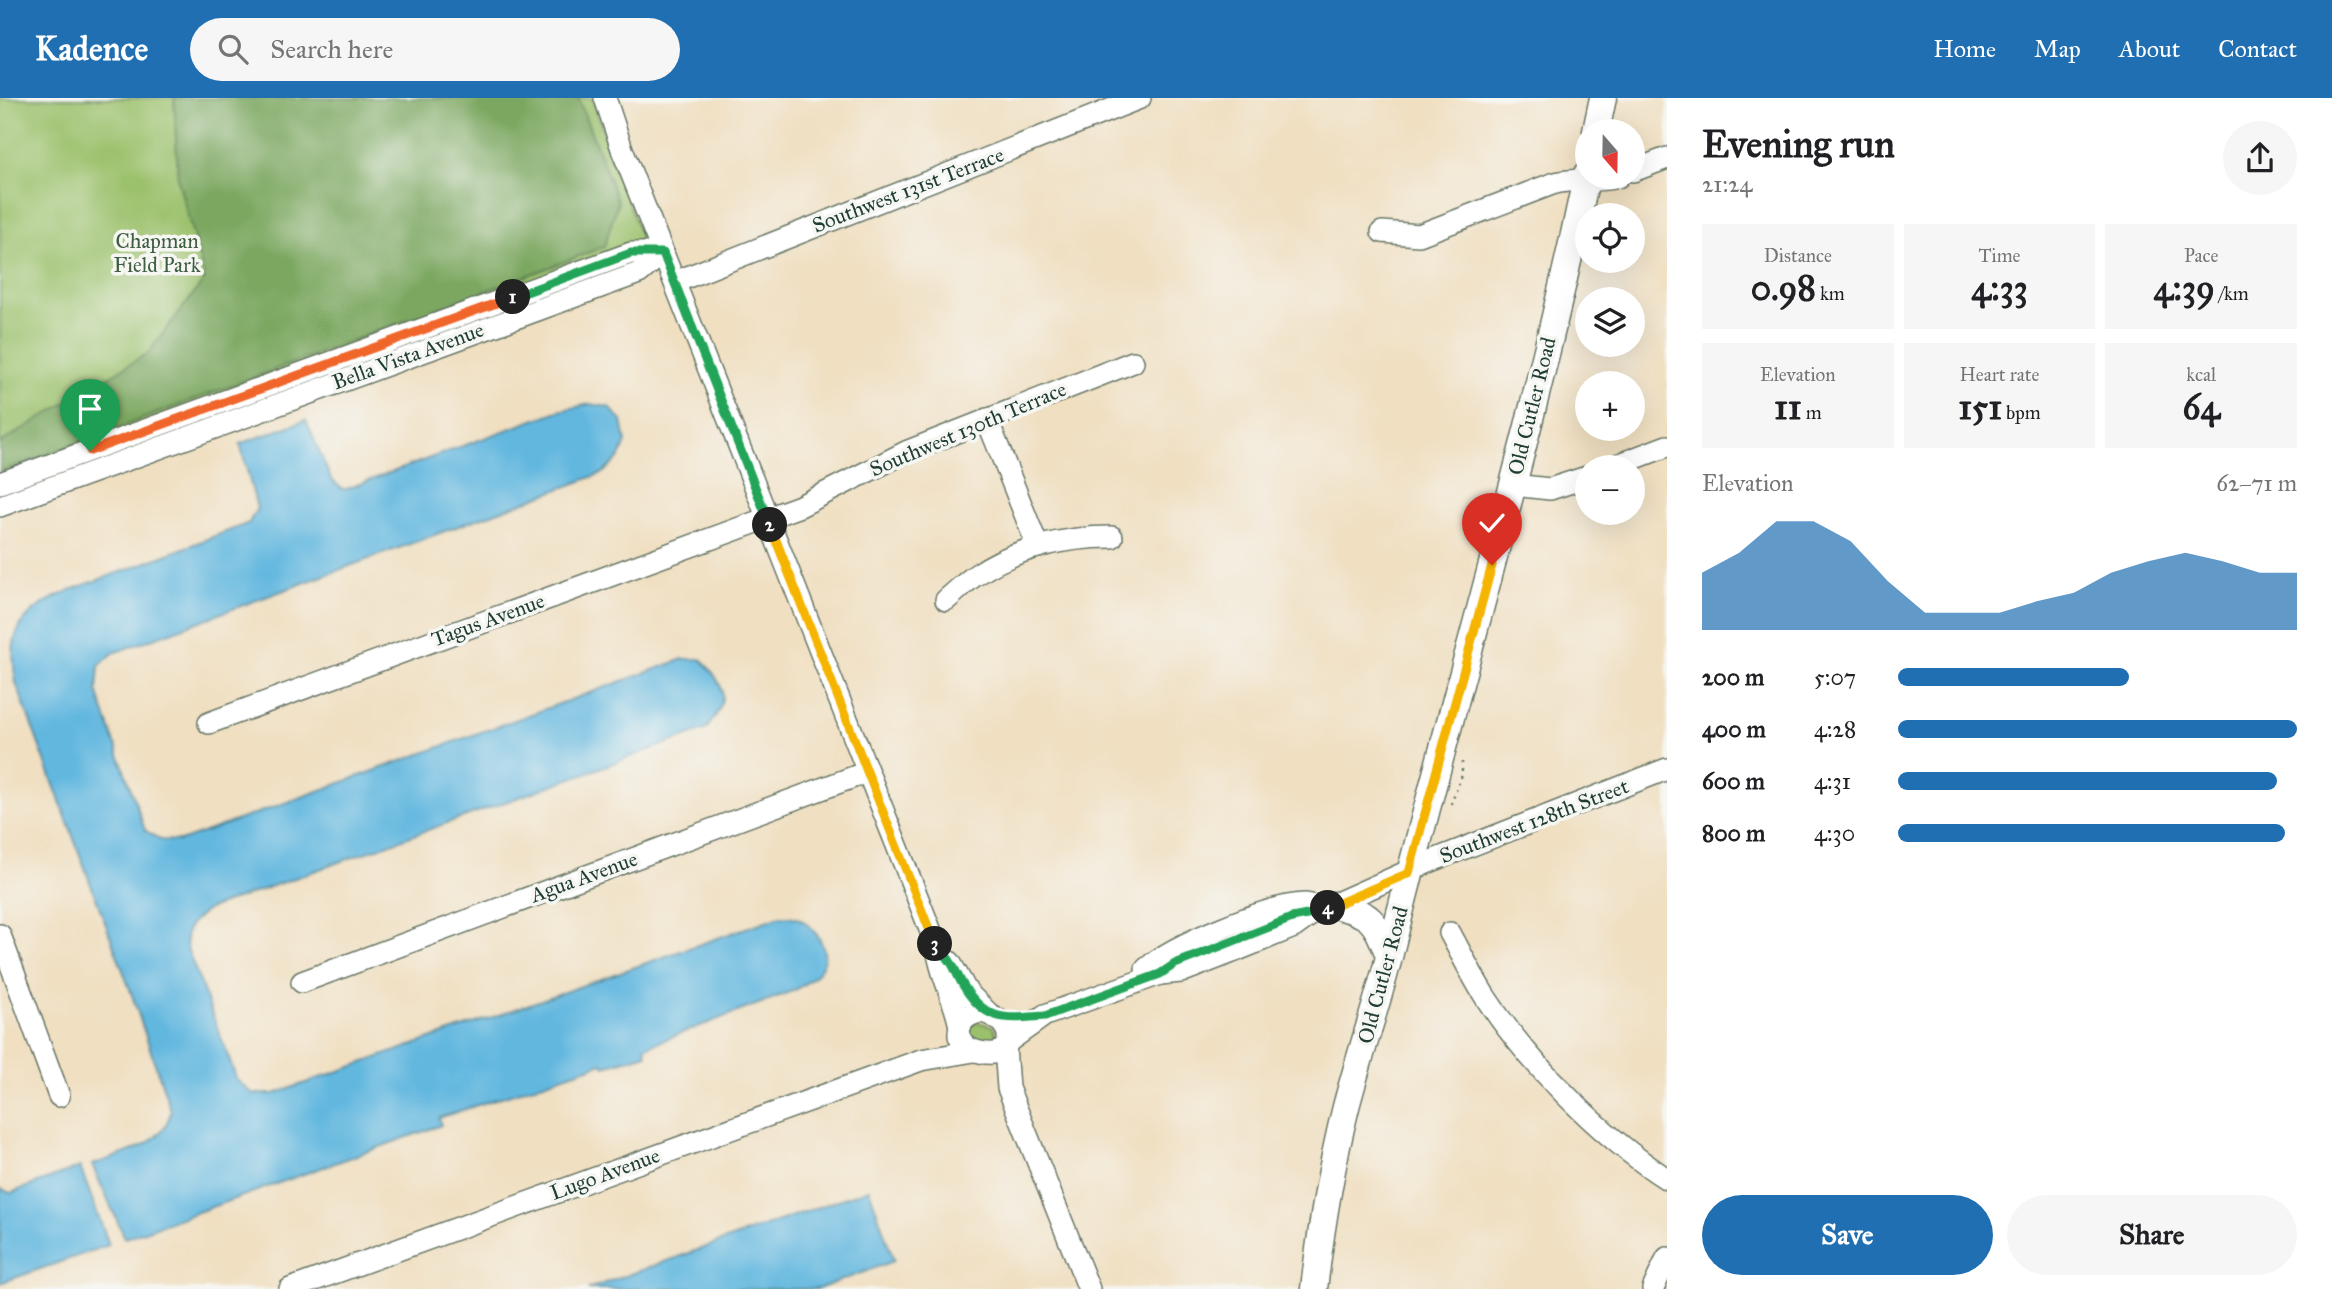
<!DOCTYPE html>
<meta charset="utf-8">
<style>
:root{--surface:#fff;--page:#f6f6f6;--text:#202124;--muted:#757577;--accent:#1f6fb2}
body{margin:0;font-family:"IM FELL Great Primer",serif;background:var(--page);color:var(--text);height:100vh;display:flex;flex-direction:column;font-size:26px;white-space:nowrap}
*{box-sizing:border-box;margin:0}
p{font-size:23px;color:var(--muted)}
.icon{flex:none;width:38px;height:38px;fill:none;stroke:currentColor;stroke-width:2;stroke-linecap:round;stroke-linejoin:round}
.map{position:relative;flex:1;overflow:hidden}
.panel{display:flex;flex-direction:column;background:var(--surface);width:665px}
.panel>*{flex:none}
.needle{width:46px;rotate:160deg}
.fabs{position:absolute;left:1575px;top:21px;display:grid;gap:14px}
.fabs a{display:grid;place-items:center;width:70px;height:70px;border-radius:50%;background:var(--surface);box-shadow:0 7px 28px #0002;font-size:35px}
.pin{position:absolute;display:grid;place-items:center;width:60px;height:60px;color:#fff;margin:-72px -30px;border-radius:50% 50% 50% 0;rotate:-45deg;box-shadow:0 0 7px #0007}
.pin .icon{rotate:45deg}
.km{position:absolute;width:35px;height:35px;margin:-18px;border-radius:50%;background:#222;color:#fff;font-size:19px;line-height:35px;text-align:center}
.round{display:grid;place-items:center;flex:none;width:74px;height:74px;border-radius:37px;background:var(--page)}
.head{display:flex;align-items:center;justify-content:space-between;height:119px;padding:0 35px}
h1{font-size:38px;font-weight:700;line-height:52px}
.stats{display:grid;grid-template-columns:repeat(3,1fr);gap:10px;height:119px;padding:7px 35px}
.stats div{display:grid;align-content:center;border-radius:0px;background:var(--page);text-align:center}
.stats b{font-size:35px;font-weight:700}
.stats small{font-size:19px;font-weight:400}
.stats p{font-size:19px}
.chart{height:196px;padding:14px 35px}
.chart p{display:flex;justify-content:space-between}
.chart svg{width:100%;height:126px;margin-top:7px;fill:var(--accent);opacity:.7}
.action{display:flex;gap:14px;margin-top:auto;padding:14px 35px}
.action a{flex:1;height:80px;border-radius:42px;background:var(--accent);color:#fff;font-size:28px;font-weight:700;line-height:80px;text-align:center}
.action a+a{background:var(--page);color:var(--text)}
ul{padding:0 35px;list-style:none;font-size:23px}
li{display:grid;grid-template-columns:112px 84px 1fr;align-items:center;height:52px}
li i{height:18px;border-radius:9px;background:var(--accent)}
header{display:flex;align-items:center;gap:42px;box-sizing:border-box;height:98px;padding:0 35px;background:var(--accent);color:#fff}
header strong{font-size:33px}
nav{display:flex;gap:38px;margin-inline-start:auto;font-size:24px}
.search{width:490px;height:63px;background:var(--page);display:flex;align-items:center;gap:18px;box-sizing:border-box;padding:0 24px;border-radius:38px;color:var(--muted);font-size:26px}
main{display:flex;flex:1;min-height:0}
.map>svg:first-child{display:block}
.green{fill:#9bc16c;stroke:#5d7f50;stroke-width:2}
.forest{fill:#7ca760;stroke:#4e724a;stroke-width:2}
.water{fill:#62b7df;stroke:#407a8a;stroke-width:2}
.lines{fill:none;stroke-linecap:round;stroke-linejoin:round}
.minor-casing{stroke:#687665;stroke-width:24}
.major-casing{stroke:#687665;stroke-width:29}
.path{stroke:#687665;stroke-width:2.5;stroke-dasharray:2 5;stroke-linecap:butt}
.minor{stroke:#fff;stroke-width:21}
.major{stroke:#fff;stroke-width:26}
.split-1-casing{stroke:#fff;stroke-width:14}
.split-2-casing{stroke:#fff;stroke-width:14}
.split-3-casing{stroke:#fff;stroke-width:14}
.split-4-casing{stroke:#fff;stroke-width:14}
.split-5-casing{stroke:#fff;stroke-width:14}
.split-1{stroke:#f0652b;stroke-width:9}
.split-2{stroke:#22a559;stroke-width:9}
.split-3{stroke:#f5b400;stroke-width:9}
.split-4{stroke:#22a559;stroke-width:9}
.split-5{stroke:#f5b400;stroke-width:9}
.labels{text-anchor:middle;stroke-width:7;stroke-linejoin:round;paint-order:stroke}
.street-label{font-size:21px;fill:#1f3d34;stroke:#f6f6f2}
.park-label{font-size:21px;fill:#3e5e42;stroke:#f6f6f2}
</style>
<header>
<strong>Kadence</strong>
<div class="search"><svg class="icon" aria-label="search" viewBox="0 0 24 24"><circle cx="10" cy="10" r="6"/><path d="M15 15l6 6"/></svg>Search here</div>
<nav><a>Home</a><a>Map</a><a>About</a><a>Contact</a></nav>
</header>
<main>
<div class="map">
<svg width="1667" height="1191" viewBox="0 0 1667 1191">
<rect width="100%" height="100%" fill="#f6f6f2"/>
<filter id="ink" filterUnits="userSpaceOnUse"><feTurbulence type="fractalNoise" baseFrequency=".0143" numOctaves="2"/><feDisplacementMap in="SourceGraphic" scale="14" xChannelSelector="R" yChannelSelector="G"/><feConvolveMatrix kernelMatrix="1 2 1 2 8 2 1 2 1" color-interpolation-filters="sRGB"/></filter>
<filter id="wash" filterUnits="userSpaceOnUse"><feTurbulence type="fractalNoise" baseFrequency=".00686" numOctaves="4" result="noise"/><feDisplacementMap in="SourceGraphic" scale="28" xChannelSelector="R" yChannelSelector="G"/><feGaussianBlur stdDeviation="1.57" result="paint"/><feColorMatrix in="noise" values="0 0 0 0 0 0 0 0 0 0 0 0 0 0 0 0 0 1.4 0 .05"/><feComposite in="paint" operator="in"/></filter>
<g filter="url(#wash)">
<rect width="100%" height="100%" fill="#f0dfc1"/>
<g class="green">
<path d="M0 0H592L642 142 0 378Z"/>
<path d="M978 924 993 928 998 939 997 941 986 944 970 938V927Z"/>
</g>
<path class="forest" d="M174 0H578L618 104 604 149 0 374V345L148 255 205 181 178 82Z"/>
<g class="water">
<path d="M590 306 609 309 622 323 626 344 620 359 603 375 113 555 99 568 97 593 145 732 161 742 180 743 683 561H701C727 588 730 603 705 632L209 811C193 823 183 828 187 850L237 982 253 996H274L780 818C785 818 792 818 797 820 812 826 829 848 823 865 819 878 805 885 795 892L645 949 647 956 605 968 603 965 439 1020 441 1027 125 1140 92 1067C123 1055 163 1049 171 1013L132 897 16 585C13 563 9 541 24 523 45 496 97 483 129 471 169 456 209 440 249 425L257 410 240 346 306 322 331 381 342 391H346L558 313Z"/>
<path d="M80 1069 109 1147 0 1185V1091L11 1095Z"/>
<path d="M869 1091 894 1163 818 1191H588Z"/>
</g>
</g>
<g filter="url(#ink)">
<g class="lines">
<g class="minor-casing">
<g id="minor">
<path d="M605 0 623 54 937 849C940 877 955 901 960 929"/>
<path d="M1633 73 1667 60"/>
<path d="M1382 134 1419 137 1552 86C1575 79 1596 85 1618 79"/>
<path d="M675 184 1140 0"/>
<path d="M987 321 1038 449"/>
<path d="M1612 369 1667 348"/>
<path d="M0 385 631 155H663"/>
<path d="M1513 387 1550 391 1587 379"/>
<path d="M0 408 639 175 663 155"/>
<path d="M946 502C956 494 965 484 976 477 1015 450 1066 439 1112 439"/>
<path d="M209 625 800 408 906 354 1133 264"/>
<path d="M1450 835C1462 857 1473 880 1486 900 1529 966 1602 1039 1667 1081"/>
<path d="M0 837 59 998"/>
<path d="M950 864 967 894 988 915"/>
<path d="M1146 871C1172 847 1269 807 1304 806 1311 806 1318 809 1325 811"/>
<path d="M1160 876 1181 874 1230 855 1294 829 1312 816 1429 764 1667 671"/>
<path d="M302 884 867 674"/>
<path d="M981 914C1017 921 1018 963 980 954 970 952 963 948 959 938 958 924 967 916 981 914Z"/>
<path d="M1009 943 1045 917 1160 876 1169 870"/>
<path d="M1005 949 1008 990 1089 1191"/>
<path d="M290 1191 921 962 974 953"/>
<path d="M1653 1191 1667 1160"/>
</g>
</g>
<g class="major-casing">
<g id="major">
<path d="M1596 33 1603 0"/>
<path d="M1334 807C1373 817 1374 821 1389 857"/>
<path d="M1314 1191C1321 1130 1331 1069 1346 1009 1359 959 1376 910 1389 859 1453 598 1532 340 1587 76"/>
</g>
</g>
<path class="path" d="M1451 706 1462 677V662"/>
<use href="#minor" class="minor"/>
<use href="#major" class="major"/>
</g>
</g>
<g class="lines" filter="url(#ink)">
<g class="split-1-casing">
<path id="split-1" d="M90 353 513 199"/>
</g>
<g class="split-2-casing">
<path id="split-2" d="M513 199 631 155H663L770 427"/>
</g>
<g class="split-3-casing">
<path id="split-3" d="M770 427 935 846"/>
</g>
<g class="split-4-casing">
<path id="split-4" d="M935 846C939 852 946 856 950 863 955 870 958 879 963 887 986 925 1006 921 1045 918L1160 876 1175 866 1292 820 1312 816 1328 810"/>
</g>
<g class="split-5-casing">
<path id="split-5" d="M1328 810 1409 775 1492 467"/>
</g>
<use href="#split-1" class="split-1"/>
<use href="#split-2" class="split-2"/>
<use href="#split-3" class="split-3"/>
<use href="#split-4" class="split-4"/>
<use href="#split-5" class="split-5"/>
</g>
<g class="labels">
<g class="street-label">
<text transform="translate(908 92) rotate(-21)" y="7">Southwest 131st Terrace</text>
<text transform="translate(408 258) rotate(-20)" y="7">Bella Vista Avenue</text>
<text transform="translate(1532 308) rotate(-76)" y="7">Old Cutler Road</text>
<text transform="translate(968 331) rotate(-23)" y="7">Southwest 130th Terrace</text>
<text transform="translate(488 522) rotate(-20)" y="7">Tagus Avenue</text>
<text transform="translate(1534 723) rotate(-21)" y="7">Southwest 128th Street</text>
<text transform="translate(584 779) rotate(-20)" y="7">Agua Avenue</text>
<text transform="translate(1383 877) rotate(-75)" y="7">Old Cutler Road</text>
<text transform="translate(605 1076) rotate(-20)" y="7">Lugo Avenue</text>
</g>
<g class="park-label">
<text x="157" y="150">Chapman<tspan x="157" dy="24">Field Park</tspan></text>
</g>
</g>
</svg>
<div class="fabs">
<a><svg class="needle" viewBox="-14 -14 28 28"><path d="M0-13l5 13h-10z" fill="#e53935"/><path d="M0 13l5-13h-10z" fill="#757577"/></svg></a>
<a><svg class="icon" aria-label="locate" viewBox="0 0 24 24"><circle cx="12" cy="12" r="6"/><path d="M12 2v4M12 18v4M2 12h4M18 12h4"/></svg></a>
<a><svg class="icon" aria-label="layers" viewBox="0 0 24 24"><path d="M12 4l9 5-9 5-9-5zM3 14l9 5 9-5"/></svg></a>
<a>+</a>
<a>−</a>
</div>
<div class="pin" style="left:90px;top:353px;background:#1e9e55"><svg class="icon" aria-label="arrive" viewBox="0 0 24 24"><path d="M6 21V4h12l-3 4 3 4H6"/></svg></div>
<div class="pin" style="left:1492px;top:467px;background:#d93025"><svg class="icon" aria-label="check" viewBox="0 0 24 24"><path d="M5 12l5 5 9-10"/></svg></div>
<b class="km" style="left:513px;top:199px">1</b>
<b class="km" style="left:770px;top:427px">2</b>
<b class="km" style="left:935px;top:846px">3</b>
<b class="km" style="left:1328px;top:810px">4</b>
</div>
<section class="panel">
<div class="head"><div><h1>Evening run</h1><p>21:24</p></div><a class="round"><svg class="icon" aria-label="share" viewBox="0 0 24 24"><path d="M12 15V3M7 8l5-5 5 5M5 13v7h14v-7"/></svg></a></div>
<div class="stats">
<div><p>Distance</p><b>0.98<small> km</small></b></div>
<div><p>Time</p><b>4:33</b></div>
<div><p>Pace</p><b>4:39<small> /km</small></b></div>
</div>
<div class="stats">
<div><p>Elevation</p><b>11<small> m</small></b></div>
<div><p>Heart rate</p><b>151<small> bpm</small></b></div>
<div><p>kcal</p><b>64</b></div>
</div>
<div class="chart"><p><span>Elevation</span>62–71 m</p>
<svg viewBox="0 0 160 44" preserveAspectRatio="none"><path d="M0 44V24L10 17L20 6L30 6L40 13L50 27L60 38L70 38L80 38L90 34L100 31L110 24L120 20L130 17L140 20L150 24L160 24V44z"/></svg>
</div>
<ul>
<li><b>200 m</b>5:07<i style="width:58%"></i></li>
<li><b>400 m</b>4:28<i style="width:100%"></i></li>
<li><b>600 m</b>4:31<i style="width:95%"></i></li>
<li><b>800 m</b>4:30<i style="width:97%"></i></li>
</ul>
<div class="action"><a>Save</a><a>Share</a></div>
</section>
</main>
